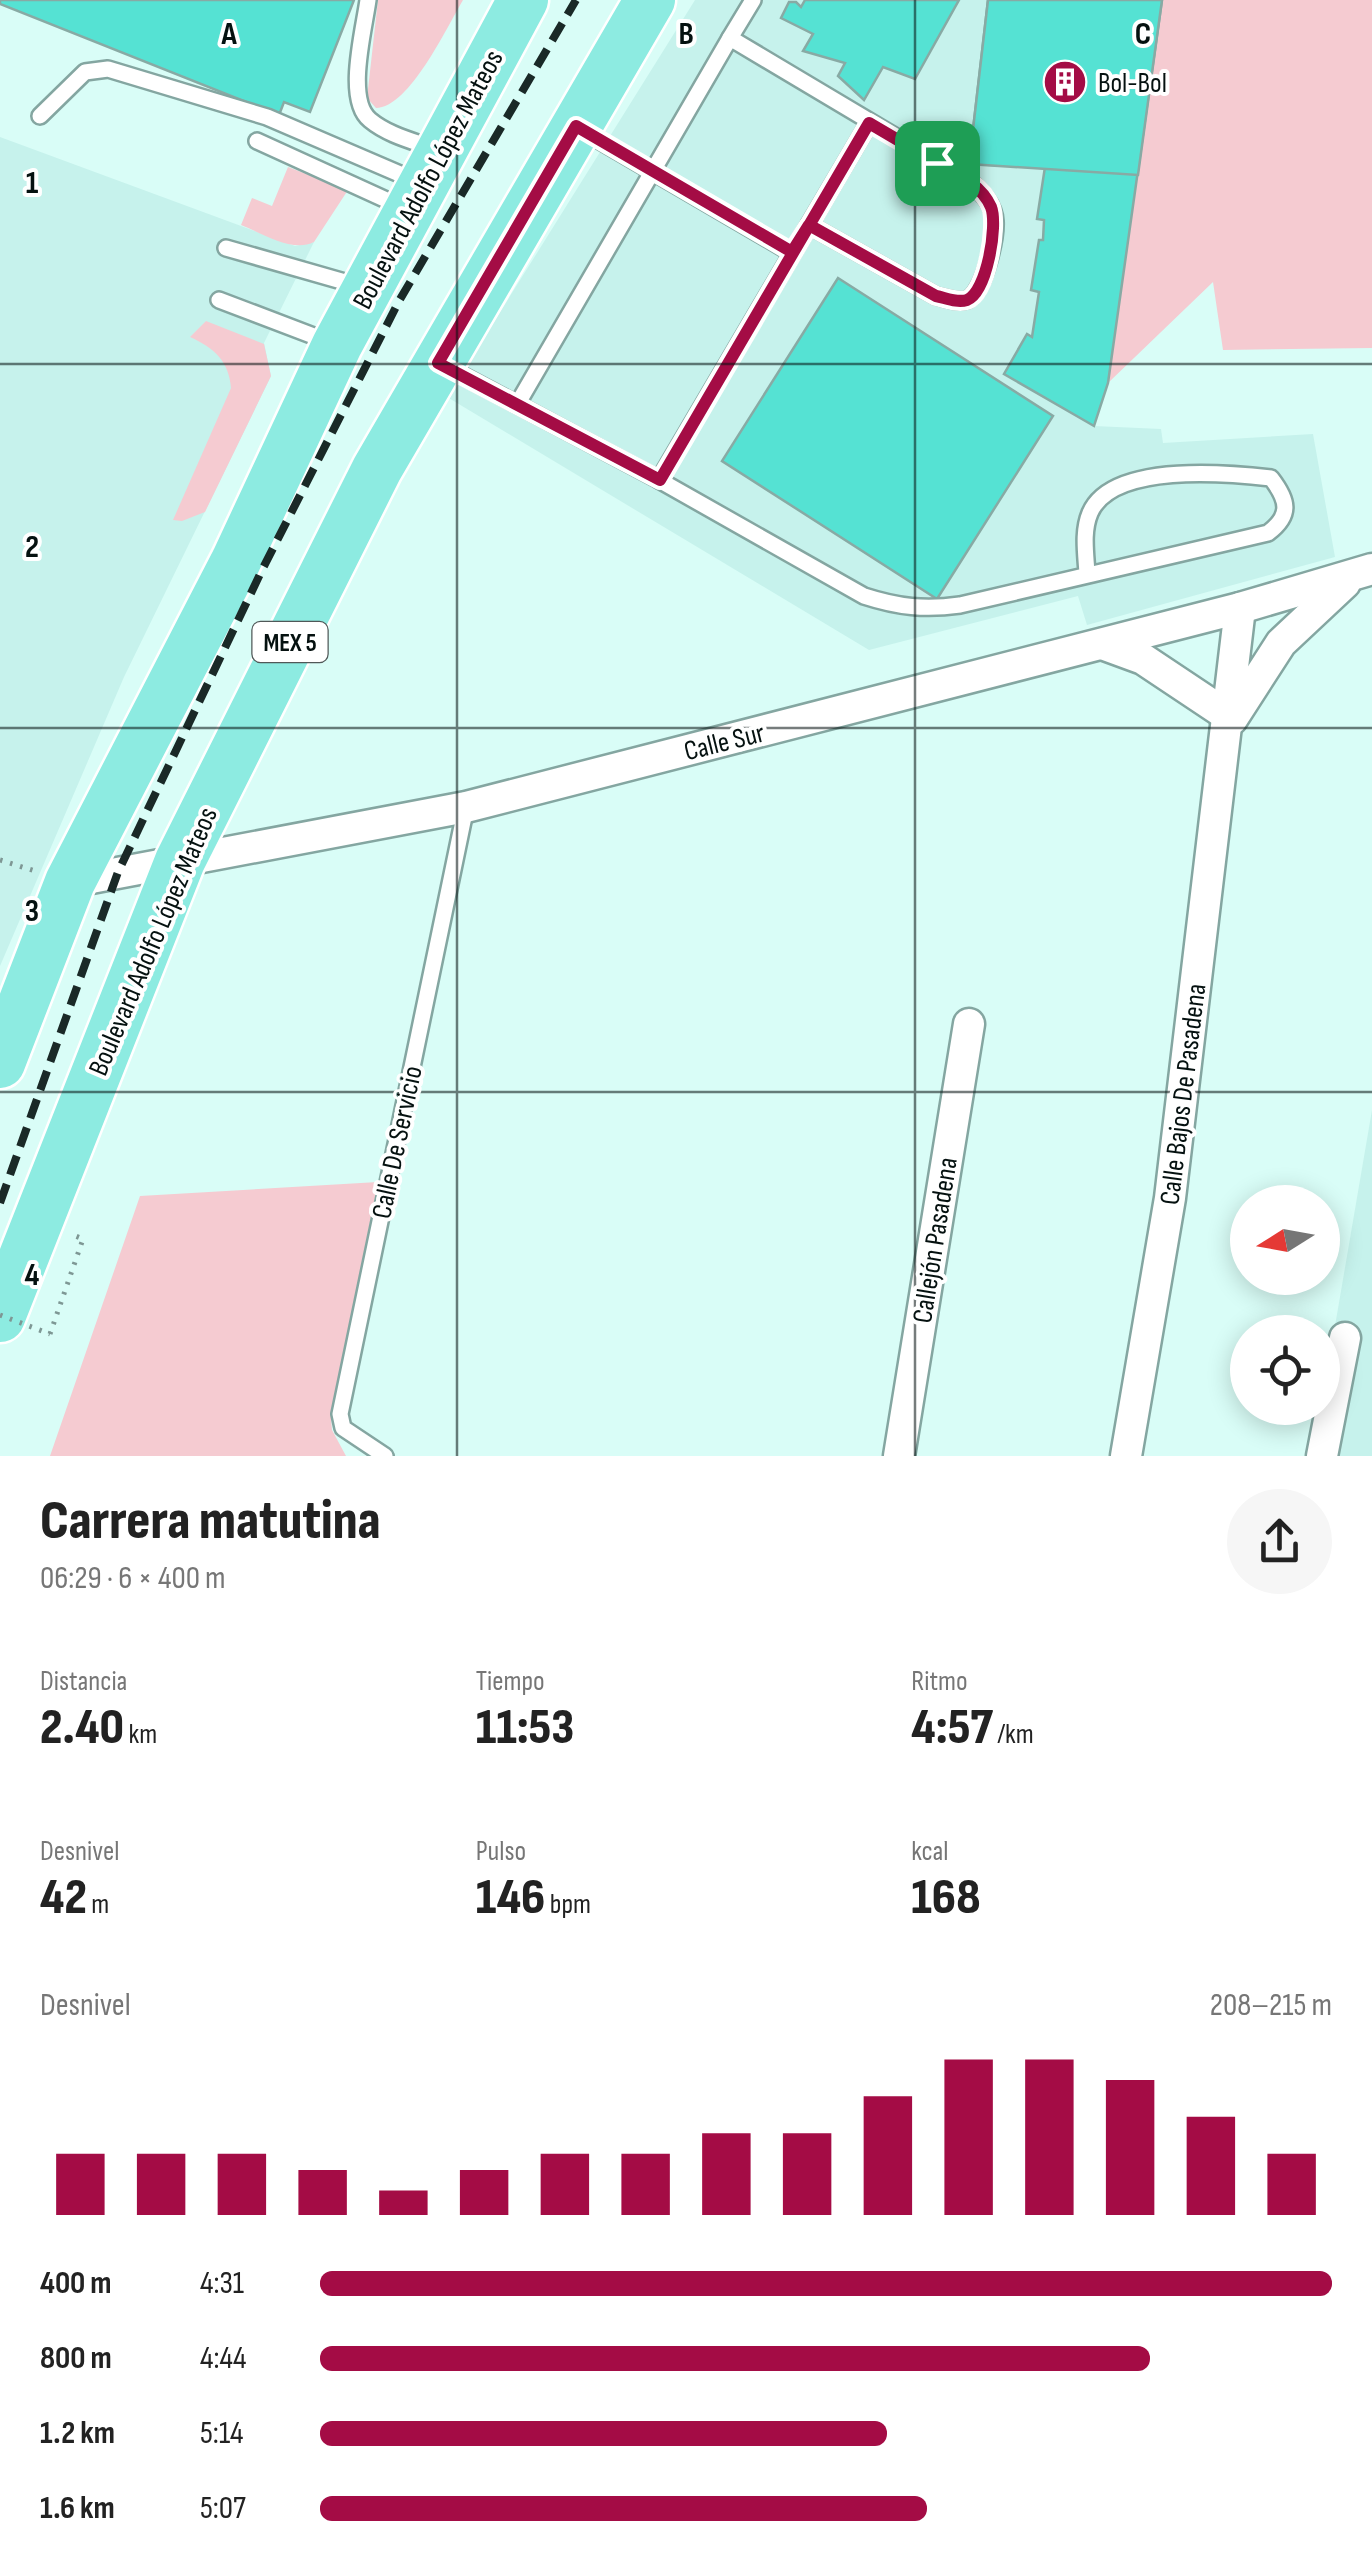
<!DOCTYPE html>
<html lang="es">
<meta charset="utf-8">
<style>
:root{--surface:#fff;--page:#f6f6f6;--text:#222;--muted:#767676;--accent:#a40c45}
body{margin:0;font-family:"Sofia Sans Condensed",sans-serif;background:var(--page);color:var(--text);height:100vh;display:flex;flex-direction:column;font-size:38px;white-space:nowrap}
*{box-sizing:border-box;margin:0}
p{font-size:32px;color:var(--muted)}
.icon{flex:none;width:55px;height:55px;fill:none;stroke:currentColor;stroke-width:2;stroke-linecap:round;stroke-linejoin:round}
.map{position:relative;height:1456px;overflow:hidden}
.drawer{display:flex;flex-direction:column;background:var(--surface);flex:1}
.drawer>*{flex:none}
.needle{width:65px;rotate:259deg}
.controls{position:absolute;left:1230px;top:1185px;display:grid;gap:20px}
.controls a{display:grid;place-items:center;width:110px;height:110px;border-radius:50%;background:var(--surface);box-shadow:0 5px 25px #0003;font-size:50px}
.pin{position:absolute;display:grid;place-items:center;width:85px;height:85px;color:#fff;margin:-42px;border-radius:20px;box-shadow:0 5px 15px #0006}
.round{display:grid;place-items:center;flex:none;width:105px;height:105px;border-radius:52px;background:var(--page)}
.head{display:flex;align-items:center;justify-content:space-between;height:170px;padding:0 40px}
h1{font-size:55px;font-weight:800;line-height:75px}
.metrics{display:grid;grid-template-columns:repeat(3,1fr);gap:15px;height:170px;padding:10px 40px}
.metrics div{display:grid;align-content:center}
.metrics b{font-size:50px;font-weight:800}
.metrics small{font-size:28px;font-weight:400}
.metrics p{font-size:28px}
.chart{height:280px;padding:20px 40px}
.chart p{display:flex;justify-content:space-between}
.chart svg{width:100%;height:180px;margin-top:10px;stroke:var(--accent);stroke-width:6}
ul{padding:0 40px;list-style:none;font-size:32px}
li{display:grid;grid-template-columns:160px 120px 1fr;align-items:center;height:75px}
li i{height:25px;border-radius:12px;background:var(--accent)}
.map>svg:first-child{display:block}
.built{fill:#c6f2ec}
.green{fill:#f5cbd1}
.building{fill:#55e2d3;stroke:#88aaa4;stroke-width:2.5}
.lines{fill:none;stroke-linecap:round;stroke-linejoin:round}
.lane-casing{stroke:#84a6a1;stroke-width:20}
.street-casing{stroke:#84a6a1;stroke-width:35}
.primary-casing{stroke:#fff;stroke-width:55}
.path{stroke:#7e9794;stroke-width:5;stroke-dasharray:2.5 8;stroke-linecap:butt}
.lane{stroke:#fff;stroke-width:15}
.street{stroke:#fff;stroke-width:30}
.primary{stroke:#8debe1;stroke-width:50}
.rail{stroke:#1a2927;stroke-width:8;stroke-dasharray:20 10;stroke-linecap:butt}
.path-bridge{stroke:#7e9794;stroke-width:5;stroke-dasharray:2.5 8;stroke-linecap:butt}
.route-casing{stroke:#fff;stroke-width:20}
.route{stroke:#a40c45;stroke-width:12}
.grid{fill:none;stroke:#051110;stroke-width:2.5;stroke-opacity:0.55}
.labels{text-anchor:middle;stroke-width:8;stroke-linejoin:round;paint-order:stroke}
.shield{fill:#fff;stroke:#505858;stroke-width:2.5}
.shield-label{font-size:25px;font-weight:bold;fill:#051110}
.poi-label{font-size:28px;fill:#051110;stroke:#fff;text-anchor:start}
.street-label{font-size:28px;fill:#051110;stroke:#fff}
.grid-label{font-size:32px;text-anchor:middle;font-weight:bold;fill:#051110;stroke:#fff;stroke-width:8;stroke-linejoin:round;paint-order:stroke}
</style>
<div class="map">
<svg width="1372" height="1456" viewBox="0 0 1372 1456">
<rect width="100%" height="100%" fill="#d9fdf7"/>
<g class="built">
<path d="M695 0H1162L1108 383 1094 426 1161 429 1163 443 1313 434 1335 557 1087 625 1078 596 869 650 447 397Z"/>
<path d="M0 137 295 246 314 242 264 343 271 376 124 677 0 966Z"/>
<path d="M1372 1110V1456H1337L1361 1330 1335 1326Z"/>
</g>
<g class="green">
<path d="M378 0H463C447 27 409 108 376 108L367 98Z"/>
<path d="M1162 0H1372V348L1223 350 1213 282 1108 383Z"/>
<path d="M288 167 348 190 314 242C292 253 262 233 241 225L252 198 272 206Z"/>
<path d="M206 321 264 344 271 376 205 512 182 521 173 520 231 388C229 361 214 348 190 337Z"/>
<path d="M378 1182 331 1418 332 1430 346 1456H50L140 1196Z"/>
</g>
<g class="building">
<path d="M0 0H354L310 112 284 102 279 115 0 4Z"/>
<path d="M805 0H959L915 79 883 67 864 100 838 76 845 63 803 51 813 34 781 18 789 2H796L801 7Z"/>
<path d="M988 0H1162L1108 383 1094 426 1004 374 1027 334 1032 337 1039 292 1031 290 1039 240H1043L1044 220 1037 219 1045 167 969 164Z"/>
<path d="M988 0H1162L1138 175 969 164Z"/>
<path d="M838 278 1053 416 937 599 722 461Z"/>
</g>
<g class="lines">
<g class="lane-casing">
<g id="lane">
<path d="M368 0C364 30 345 100 370 120 388 135 413 141 435 149"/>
<path d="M730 38 753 0"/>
<path d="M40 116 85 72 108 69 267 117 416 181"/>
<path d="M580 129 792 253"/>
<path d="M257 141 404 208"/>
<path d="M226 248 359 286"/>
<path d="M219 300 332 343"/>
<path d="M445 366 659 480 869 123"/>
<path d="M518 403 730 38 970 181C981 192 994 204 995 221 996 238 984 293 967 300 957 303 946 298 936 296L809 225"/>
<path d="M659 480 864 596C898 607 925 610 960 605L1268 533C1292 515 1288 500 1271 478 1227 473 1112 462 1090 513 1082 532 1086 554 1087 574"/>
<path d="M385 1456 343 1428 340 1414 466 807"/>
</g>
</g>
<g class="street-casing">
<g id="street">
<path d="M1102 644 1143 659 1227 715"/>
<path d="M1232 719 1281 643 1345 583"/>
<path d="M70 882 466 807 1240 608 1372 569"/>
<path d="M899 1456 969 1024"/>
<path d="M1126 1456 1170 1198 1240 608"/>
<path d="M1322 1456 1345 1338"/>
</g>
</g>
<g class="primary-casing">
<g id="primary">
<path d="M0 1063 70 882 236 561 337 345 523 0"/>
<path d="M0 1317 180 861 377 469 650 0"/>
</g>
</g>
<g class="path">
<path d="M0 860 35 871"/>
<path d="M50 1334 83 1239 73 1235"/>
</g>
<use href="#lane" class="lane"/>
<use href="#street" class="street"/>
<use href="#primary" class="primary"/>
<path class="rail" d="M0 1203 118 872 262 570 399 301 576 0"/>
<path class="path-bridge" d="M0 1315 50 1334"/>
</g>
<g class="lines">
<g class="route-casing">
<path id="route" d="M937 163 869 123C799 242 730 361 660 480L438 363 576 126 792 252 809 225 936 296C946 298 957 303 967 300 987 292 998 225 991 207 981 184 957 174 937 163"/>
</g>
<use href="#route" class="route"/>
</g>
<path class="grid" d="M457 0V1456M915 0V1456M0 364H1372M0 728H1372M0 1092H1372"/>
<defs>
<g id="building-disc" transform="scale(2.25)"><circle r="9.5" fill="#a40c45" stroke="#fff"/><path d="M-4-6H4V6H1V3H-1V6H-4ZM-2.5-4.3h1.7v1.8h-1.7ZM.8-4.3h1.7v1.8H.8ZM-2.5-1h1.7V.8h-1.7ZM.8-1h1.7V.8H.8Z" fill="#fff"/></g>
</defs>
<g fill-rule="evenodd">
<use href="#building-disc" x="1065" y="82"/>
</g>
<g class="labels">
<rect class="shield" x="252.5" y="622" width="75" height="40" rx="8"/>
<g class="shield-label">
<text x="290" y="651">MEX 5</text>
</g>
<g class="poi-label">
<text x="1098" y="92">Bol-Bol</text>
</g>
<g class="street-label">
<text transform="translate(427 179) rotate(-62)" y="10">Boulevard Adolfo López Mateos</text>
<text transform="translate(724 741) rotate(-14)" y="10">Calle Sur</text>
<text transform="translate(152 941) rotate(-67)" y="10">Boulevard Adolfo López Mateos</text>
<text transform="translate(1182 1094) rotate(-83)" y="10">Calle Bajos De Pasadena</text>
<text transform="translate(396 1142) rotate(-78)" y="10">Calle De Servicio</text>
<text transform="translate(934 1240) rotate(-81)" y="10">Callejón Pasadena</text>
</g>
</g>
<g class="grid-label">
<text x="229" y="44">A</text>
<text x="686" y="44">B</text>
<text x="1143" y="44">C</text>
<text x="32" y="193">1</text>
<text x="32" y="557">2</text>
<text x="32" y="921">3</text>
<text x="32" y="1285">4</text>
</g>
</svg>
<div class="controls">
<a><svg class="needle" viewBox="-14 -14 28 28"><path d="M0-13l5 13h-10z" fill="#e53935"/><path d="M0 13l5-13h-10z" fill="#767676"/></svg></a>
<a><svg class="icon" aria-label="locate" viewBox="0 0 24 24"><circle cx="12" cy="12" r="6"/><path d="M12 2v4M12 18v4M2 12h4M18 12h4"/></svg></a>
</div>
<div class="pin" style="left:937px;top:163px;background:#1e9e55"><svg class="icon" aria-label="arrive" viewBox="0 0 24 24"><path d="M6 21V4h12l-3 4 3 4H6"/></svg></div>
</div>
<section class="drawer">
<div class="head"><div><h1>Carrera matutina</h1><p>06:29 · 6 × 400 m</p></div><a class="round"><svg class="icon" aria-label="share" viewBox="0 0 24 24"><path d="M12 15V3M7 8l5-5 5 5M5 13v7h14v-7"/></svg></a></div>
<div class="metrics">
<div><p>Distancia</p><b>2.40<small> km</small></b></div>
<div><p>Tiempo</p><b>11:53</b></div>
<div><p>Ritmo</p><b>4:57<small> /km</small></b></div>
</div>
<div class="metrics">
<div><p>Desnivel</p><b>42<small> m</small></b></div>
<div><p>Pulso</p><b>146<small> bpm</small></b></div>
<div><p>kcal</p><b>168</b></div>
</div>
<div class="chart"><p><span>Desnivel</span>208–215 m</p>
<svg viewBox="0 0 160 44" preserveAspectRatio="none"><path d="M5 44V29M15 44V29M25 44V29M35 44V33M45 44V38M55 44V33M65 44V29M75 44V29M85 44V24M95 44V24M105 44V15M115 44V6M125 44V6M135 44V11M145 44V20M155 44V29"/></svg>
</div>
<ul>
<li><b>400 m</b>4:31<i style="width:100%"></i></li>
<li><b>800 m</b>4:44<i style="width:82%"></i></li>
<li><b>1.2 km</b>5:14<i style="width:56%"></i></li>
<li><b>1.6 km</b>5:07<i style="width:60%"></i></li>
</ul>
</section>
